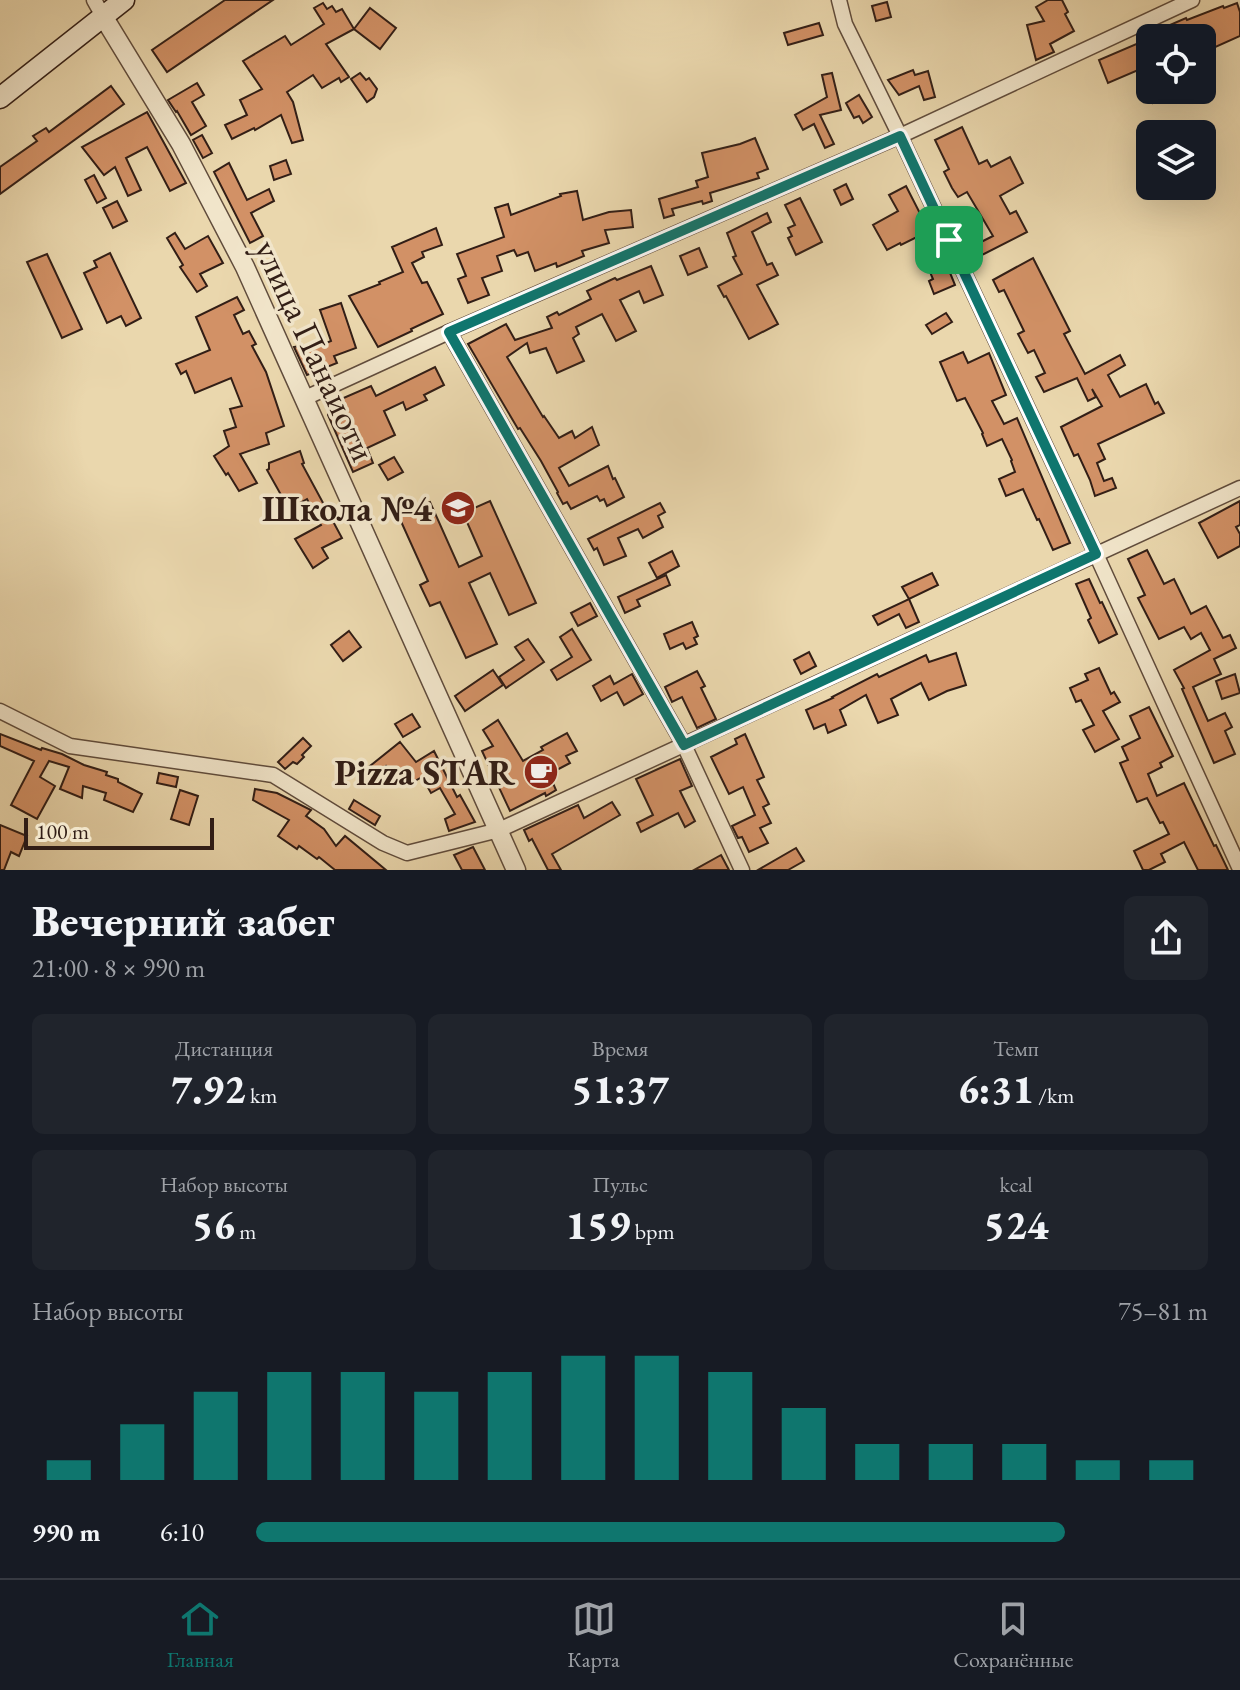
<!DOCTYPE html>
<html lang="ru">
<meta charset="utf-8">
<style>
:root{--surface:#171b24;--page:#20242c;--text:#f1f3f6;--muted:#9ea1a6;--line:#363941;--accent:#0f766e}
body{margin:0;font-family:"EB Garamond",serif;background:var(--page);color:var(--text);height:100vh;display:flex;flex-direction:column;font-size:30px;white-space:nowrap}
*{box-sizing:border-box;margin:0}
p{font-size:26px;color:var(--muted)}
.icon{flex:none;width:44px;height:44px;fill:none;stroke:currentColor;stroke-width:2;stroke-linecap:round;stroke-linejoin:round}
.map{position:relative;height:870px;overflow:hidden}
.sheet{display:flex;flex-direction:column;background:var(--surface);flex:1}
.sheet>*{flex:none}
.buttons{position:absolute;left:1136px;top:24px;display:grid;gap:16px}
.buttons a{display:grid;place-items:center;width:80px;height:80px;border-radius:12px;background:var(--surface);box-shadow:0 8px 32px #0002;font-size:40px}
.scale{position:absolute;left:24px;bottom:20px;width:190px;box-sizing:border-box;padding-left:8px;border:4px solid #321e16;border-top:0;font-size:22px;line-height:28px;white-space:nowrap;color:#321e16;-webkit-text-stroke:6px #f1e5ca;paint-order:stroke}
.pin{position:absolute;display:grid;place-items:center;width:68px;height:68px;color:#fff;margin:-34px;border-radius:16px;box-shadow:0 4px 12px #0006}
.round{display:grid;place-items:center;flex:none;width:84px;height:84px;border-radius:12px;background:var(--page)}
.overview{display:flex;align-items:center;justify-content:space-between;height:136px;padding:0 32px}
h1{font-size:44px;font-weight:800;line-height:60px}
.stats{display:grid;grid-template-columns:repeat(3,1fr);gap:12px;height:136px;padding:8px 32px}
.stats div{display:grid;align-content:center;border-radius:12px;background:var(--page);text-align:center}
.stats b{font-size:40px;font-weight:800}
.stats small{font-size:22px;font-weight:400}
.stats p{font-size:22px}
.chart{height:224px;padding:16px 32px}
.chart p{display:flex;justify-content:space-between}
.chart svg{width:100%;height:144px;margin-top:8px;stroke:var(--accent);stroke-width:6}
ul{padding:0 32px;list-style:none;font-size:26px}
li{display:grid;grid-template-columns:128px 96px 1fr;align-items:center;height:60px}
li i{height:20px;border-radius:10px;background:var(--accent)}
.menu{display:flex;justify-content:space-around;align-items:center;height:112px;border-top:2px solid var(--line);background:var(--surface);font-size:22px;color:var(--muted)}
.menu a{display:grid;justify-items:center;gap:4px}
.menu .current{color:var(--accent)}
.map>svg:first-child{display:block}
.building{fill:#d29166;stroke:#321e16;stroke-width:2}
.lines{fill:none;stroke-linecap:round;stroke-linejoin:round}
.minor-casing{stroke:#604c3c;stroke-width:17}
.tertiary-casing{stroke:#604c3c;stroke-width:21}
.secondary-casing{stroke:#321e16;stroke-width:23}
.minor{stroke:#f1e5ca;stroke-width:14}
.tertiary{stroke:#f1e5ca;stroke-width:18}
.secondary{stroke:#f1e5ca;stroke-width:20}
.route-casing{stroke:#fff;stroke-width:16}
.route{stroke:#0f766e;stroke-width:10}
.labels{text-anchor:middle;stroke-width:7;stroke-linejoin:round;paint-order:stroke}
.street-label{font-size:36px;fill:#321e16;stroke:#f1e5ca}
.poi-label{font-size:36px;font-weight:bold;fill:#321e16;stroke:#f1e5ca;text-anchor:end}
</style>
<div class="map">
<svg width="1240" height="870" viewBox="0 0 1240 870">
<rect width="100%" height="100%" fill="#ead7ad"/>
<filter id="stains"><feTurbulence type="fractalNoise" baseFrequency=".0025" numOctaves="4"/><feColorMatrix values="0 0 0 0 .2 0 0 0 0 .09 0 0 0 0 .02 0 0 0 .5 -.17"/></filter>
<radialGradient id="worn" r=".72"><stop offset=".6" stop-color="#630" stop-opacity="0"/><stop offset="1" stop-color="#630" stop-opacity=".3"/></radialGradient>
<g class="building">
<path d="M225 0H273L167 72 152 50Z"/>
<path d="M1048 0H1062L1068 12 1065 14 1074 31 1050 44 1054 52 1036 60 1027 25 1044 21 1036 7Z"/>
<path d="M887 2 891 17 876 21 872 6Z"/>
<path d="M323 3 327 9 332 6 336 12 342 9 354 29 326 44 349 77 341 82 339 78 322 88 313 75 287 92 293 102 303 140 292 143 281 115 255 130 254 128 232 139 225 125 247 115 240 100 262 89 243 61 285 36 291 45 324 24 314 8Z"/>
<path d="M1237 3 1240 12V36L1202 53V38H1140L1186 18 1187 20 1223 6 1224 8Z"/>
<path d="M370 8 396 28 380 49 354 29Z"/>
<path d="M819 23 823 35 788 45 784 33Z"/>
<path d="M1141 42 1150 65 1108 83 1099 60Z"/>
<path d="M913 70 915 75 928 71 935 97 924 100 919 86 899 95 888 80Z"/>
<path d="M360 73 366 80 369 78 377 89 374 97 367 102 351 79Z"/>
<path d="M832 73 841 110 820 115 834 144 825 148 814 124 803 130 795 115 827 97 822 75Z"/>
<path d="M197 83 204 95 192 102 206 126 191 135 177 111 176 112 168 100Z"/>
<path d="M111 86 124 104 0 194V167L37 141 33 136 46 128 49 132Z"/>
<path d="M1151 90H1196V96L1153 103Z"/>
<path d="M859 95 872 117 863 123 859 116 854 118 846 103Z"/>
<path d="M147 112 186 183 170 191 147 147 126 158 141 190 128 196 115 167 104 175 82 147Z"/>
<path d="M962 127 979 164 987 160 991 167 1010 157 1023 183 1000 196 1010 214 1016 211 1027 232 982 255 977 244 993 236 967 192 958 197 952 188 944 172 949 169 935 140Z"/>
<path d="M202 135 212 153 203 158 193 140Z"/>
<path d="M755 138 768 169 757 173 759 178 710 193 712 201 703 204 702 201 672 209 674 215 664 218 659 199 698 187 696 181 708 177 702 153 740 144Z"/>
<path d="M286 160 291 174 274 180 270 166Z"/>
<path d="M229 163 247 200 269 189 274 201 251 213 263 236 250 243 214 172Z"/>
<path d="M94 175 106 198 97 203 85 180Z"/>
<path d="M846 184 853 199 841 205 834 190Z"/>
<path d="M906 186 929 231 901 245 900 243 887 250 873 225 898 211 889 195Z"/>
<path d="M577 191 583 220 609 212 631 210 633 227 605 230 609 243 582 251 584 256 557 267 556 263 535 271 528 252 517 256 514 250 497 256 502 271 482 278 489 295 468 303 458 279 466 276 457 254 504 237 495 208 508 204 511 215 561 196 560 194Z"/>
<path d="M800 198 822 242 796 255 788 238 792 236 788 228 795 225 785 205Z"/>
<path d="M117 201 127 221 113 228 103 208Z"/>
<path d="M767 213 771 222 752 232 767 265 772 263 778 275 757 285 778 324 749 339 726 296 724 297 718 286 742 274 733 257 736 256 727 233Z"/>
<path d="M436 228 442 245 422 252 424 257 412 263 422 283 427 282 443 314 411 329 412 331 378 347 349 296 380 284 379 282 403 272 392 247Z"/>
<path d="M175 233 185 249 208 236 223 263 200 274 207 286 197 292 180 267 183 265 167 238Z"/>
<path d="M699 248 707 267 688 275 680 256Z"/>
<path d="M110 253 141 318 126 326 121 316 107 323 84 273 97 267 94 261Z"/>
<path d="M47 254 82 329 62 338 27 262Z"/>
<path d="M944 258 955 285 934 294 929 281 933 279 927 265Z"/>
<path d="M1033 258 1070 331 1064 334 1085 374 1120 355 1125 365 1108 375 1120 397 1146 384 1155 404 1158 402 1164 413 1098 444 1105 459 1097 463 1104 481 1112 478 1116 488 1095 496 1090 480 1078 454 1074 456 1061 427 1102 406 1092 389 1096 397 1088 401 1077 378 1044 392 1036 377 1045 373 1034 350 1028 353 1018 334 1024 331 1004 290 999 292 993 280Z"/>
<path d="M651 266 663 295 644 303 639 291 620 300 636 331 616 341 602 314 576 327 579 334 573 338 584 361 557 373 546 348 530 353 527 343 507 357 543 417 544 416 559 438 572 431 575 438 592 427 599 445 559 468 569 486 608 466 613 479 615 478 624 497 607 506 604 499 600 501 597 496 571 509 567 502 563 504 557 493 558 492 541 461 520 428 518 429 468 344 506 324 515 340 552 328 547 317 557 312 559 315 591 299 587 291 615 278 617 280Z"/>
<path d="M237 297 244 310 234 315 243 334 249 331 256 344 252 346 266 372 284 426 266 433 269 444 240 454 257 483 239 491 228 473 226 475 214 456 229 446 224 431 236 427 230 409 242 406 231 378 195 393 186 371 181 374 176 364 210 350 196 317Z"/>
<path d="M341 303 356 348 334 356 337 363 307 375 294 347 305 345 308 351 331 341 320 310Z"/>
<path d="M946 313 952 322 932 334 926 325Z"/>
<path d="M963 352 968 363 989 353 1006 395 992 401 1004 424 1017 418 1070 543 1053 550 1039 519 1037 520 1023 489 1006 496 999 479 1015 472 1011 461 1012 460 1002 439 987 446 982 434 983 433 965 398 957 401 940 362Z"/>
<path d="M435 367 444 385 424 395 427 400 406 410 403 402 384 411 395 435 367 448 373 463 353 472 328 415 332 403 371 386 376 396Z"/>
<path d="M300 451 304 463 302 464 342 538 322 548 328 558 313 568 295 539 321 525 307 499 289 509 267 470 269 469V463Z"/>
<path d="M394 457 403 472 388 480 379 465Z"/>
<path d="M490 501 536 603 509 615 490 573 469 583 497 644 466 658 440 602 430 606 420 585 428 581 399 517 430 502 459 567 482 556 463 513Z"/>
<path d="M1240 501V525L1236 527 1240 534V546L1218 558 1199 523Z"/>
<path d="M660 503 665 512 658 516 663 527 643 538 638 529 618 538 626 556 604 565 597 548 594 550 588 539Z"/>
<path d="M1147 550 1164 584 1174 579 1191 614 1206 606 1223 638 1230 635 1236 648 1214 659 1221 674 1193 687 1208 721 1225 713 1232 727 1225 731 1235 754 1214 763 1182 689 1184 688 1174 670 1210 650 1201 633 1191 639 1184 627 1159 639 1138 598 1145 595 1128 559Z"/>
<path d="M672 551 679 566 657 578 649 563Z"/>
<path d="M932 573 938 585 909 599 902 587Z"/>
<path d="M666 575 670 585 637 600 640 606 625 613 618 597Z"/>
<path d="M1089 579 1100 603 1102 602 1117 634 1099 643 1088 620 1091 618 1076 584Z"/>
<path d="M909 599 919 622 906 628 899 614 878 625 873 616Z"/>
<path d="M590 603 597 616 578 626 571 613Z"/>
<path d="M692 622 698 636 694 638 697 644 686 649 683 643 670 649 664 634Z"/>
<path d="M572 629 591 660 557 680 551 670 572 657 560 637Z"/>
<path d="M349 631 361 647 343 661 331 645Z"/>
<path d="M528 639 544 662 506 688 499 677 524 660 515 647Z"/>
<path d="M809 652 816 666 801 674 794 660Z"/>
<path d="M956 653 966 685 947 691 929 700 921 683 891 699 898 715 878 723 866 695 840 710 846 725 828 733 825 724 814 729 806 710 833 698 832 697 877 674 879 677 926 655 929 662Z"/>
<path d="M1099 668 1111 694 1114 692 1120 702 1103 711 1119 739 1095 752 1083 730 1094 725 1081 700 1076 702 1070 688 1088 680 1085 674Z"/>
<path d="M493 670 503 685 465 711 455 696Z"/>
<path d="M697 671 705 686 701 688 716 719 697 728 682 697 672 702 665 687Z"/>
<path d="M632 674 643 694 624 705 617 692 601 701 593 686 610 676 614 684Z"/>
<path d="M1235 674 1240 693 1222 699 1216 681Z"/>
<path d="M1149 707 1173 756 1160 763 1162 767 1148 774 1157 796 1184 783 1214 846 1216 845 1228 870H1198L1184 842 1161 854 1165 862 1149 870H1143L1134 851 1169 834 1163 822 1160 823 1147 798 1137 802 1120 763 1128 760 1122 747 1140 738 1130 716Z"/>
<path d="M412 714 420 727 403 737 395 724Z"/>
<path d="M498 720 523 761 543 750 541 747 567 733 577 751 566 756 570 763 549 774 556 790 546 796 545 793 510 811 482 751 493 746 483 730Z"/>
<path d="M0 734 41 750 42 748 62 754 84 765 107 772 106 775 118 779V782L142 794 133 812 104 800 106 793 83 786 82 798 60 789 69 767 49 761 40 777 55 786 37 819 11 805 34 761 0 746Z"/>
<path d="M745 734 764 777 757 780 769 804 763 807 771 823 760 828 768 843 749 852 742 837 738 838 732 826 755 815 743 787 729 794 711 757 737 744 735 739Z"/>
<path d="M303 738 311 746 302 755 304 757 297 764 293 762 285 769 278 762Z"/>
<path d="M400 742 416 762 434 751 457 797 460 795 475 822 449 831 445 819 455 814 440 788 431 793 422 777 413 782 412 778 403 786 386 766 377 774 370 766Z"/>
<path d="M680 759 692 786 680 791 695 821 685 827 678 813 641 832 637 823 653 815 636 779Z"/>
<path d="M159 773 178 777 176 787 157 783Z"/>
<path d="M255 789 277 793 311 810 306 816 324 829 336 846 345 836 386 870H335L319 857 317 859 299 846 297 849 278 836 289 820 253 800Z"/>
<path d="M180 790 198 796 189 825 171 819Z"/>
<path d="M354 800 380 816 375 825 349 809Z"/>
<path d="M612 802 620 815 552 854 561 870H548L532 839 529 841 524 830 578 805 584 818Z"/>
<path d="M0 825 27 836 19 856 11 852 4 870H0Z"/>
<path d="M473 847 485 870H462L454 855Z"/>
<path d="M796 848 804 861 788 870H758Z"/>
<path d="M721 855 729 870H694Z"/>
</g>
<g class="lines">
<g class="minor-casing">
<g id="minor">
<path d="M94 0 103 16"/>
<path d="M839 0 845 24 900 136 1096 554 1240 869"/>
<path d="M449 332 684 745 742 870"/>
<path d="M303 399 449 332 900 136 1192 0"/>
<path d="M0 711 70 746 273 775 383 843 407 853 499 830 1240 488"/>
</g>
</g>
<g class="tertiary-casing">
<path id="tertiary" d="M103 16 181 144 245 267 516 870"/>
</g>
<g class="secondary-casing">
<path id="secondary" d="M0 98 124 0"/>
</g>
<use href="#minor" class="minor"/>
<use href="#tertiary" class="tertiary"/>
<use href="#secondary" class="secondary"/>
</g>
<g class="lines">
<g class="route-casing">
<path id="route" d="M900 136 1096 554 684 745 449 332Z"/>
</g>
<use href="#route" class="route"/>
</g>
<defs>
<g id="school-disc" transform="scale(1.8)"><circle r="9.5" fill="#8f2418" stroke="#f1e5ca"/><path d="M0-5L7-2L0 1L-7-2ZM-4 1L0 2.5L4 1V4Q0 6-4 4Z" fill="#fff"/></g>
<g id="cafe-disc" transform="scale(1.8)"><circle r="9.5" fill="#8f2418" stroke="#f1e5ca"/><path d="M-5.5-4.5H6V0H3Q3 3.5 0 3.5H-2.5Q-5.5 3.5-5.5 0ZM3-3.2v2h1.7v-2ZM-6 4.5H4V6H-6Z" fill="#fff"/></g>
</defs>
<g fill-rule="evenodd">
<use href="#school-disc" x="458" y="508"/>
<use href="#cafe-disc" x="541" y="772"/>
</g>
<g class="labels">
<g class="street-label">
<text transform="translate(316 350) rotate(65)" y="13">улица Панаиоти</text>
</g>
<g class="poi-label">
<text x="432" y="521">Школа №4</text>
<text x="515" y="785">Pizza STAR</text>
</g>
</g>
<rect width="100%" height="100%" filter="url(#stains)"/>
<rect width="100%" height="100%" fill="url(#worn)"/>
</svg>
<div class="buttons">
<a><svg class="icon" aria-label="locate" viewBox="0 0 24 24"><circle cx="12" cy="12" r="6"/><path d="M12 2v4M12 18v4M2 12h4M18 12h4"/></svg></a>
<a><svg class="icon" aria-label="layers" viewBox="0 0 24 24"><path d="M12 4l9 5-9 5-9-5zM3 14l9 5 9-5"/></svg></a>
</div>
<div class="scale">100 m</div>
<div class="pin" style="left:949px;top:240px;background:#1e9e55"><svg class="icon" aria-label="arrive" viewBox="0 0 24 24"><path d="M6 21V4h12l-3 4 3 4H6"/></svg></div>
</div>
<section class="sheet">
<div class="overview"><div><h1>Вечерний забег</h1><p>21:00 · 8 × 990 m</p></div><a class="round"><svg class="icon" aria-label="share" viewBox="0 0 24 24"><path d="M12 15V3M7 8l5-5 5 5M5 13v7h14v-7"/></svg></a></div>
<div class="stats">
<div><p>Дистанция</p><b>7.92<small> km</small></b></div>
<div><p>Время</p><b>51:37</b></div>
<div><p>Темп</p><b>6:31<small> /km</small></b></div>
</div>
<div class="stats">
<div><p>Набор высоты</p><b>56<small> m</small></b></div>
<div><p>Пульс</p><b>159<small> bpm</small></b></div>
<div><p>kcal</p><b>524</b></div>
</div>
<div class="chart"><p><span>Набор высоты</span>75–81 m</p>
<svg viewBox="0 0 160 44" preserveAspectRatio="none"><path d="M5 44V38M15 44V27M25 44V17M35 44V11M45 44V11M55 44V17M65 44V11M75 44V6M85 44V6M95 44V11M105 44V22M115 44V33M125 44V33M135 44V33M145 44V38M155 44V38"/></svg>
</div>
<ul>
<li><b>990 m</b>6:10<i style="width:85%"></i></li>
</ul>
</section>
<nav class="menu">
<a class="current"><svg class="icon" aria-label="home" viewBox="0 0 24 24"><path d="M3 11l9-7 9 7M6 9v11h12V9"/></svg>Главная</a>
<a><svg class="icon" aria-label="map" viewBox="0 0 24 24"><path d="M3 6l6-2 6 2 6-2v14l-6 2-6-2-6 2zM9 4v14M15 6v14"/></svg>Карта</a>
<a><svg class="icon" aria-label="saved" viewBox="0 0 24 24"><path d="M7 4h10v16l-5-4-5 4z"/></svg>Сохранённые</a>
</nav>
